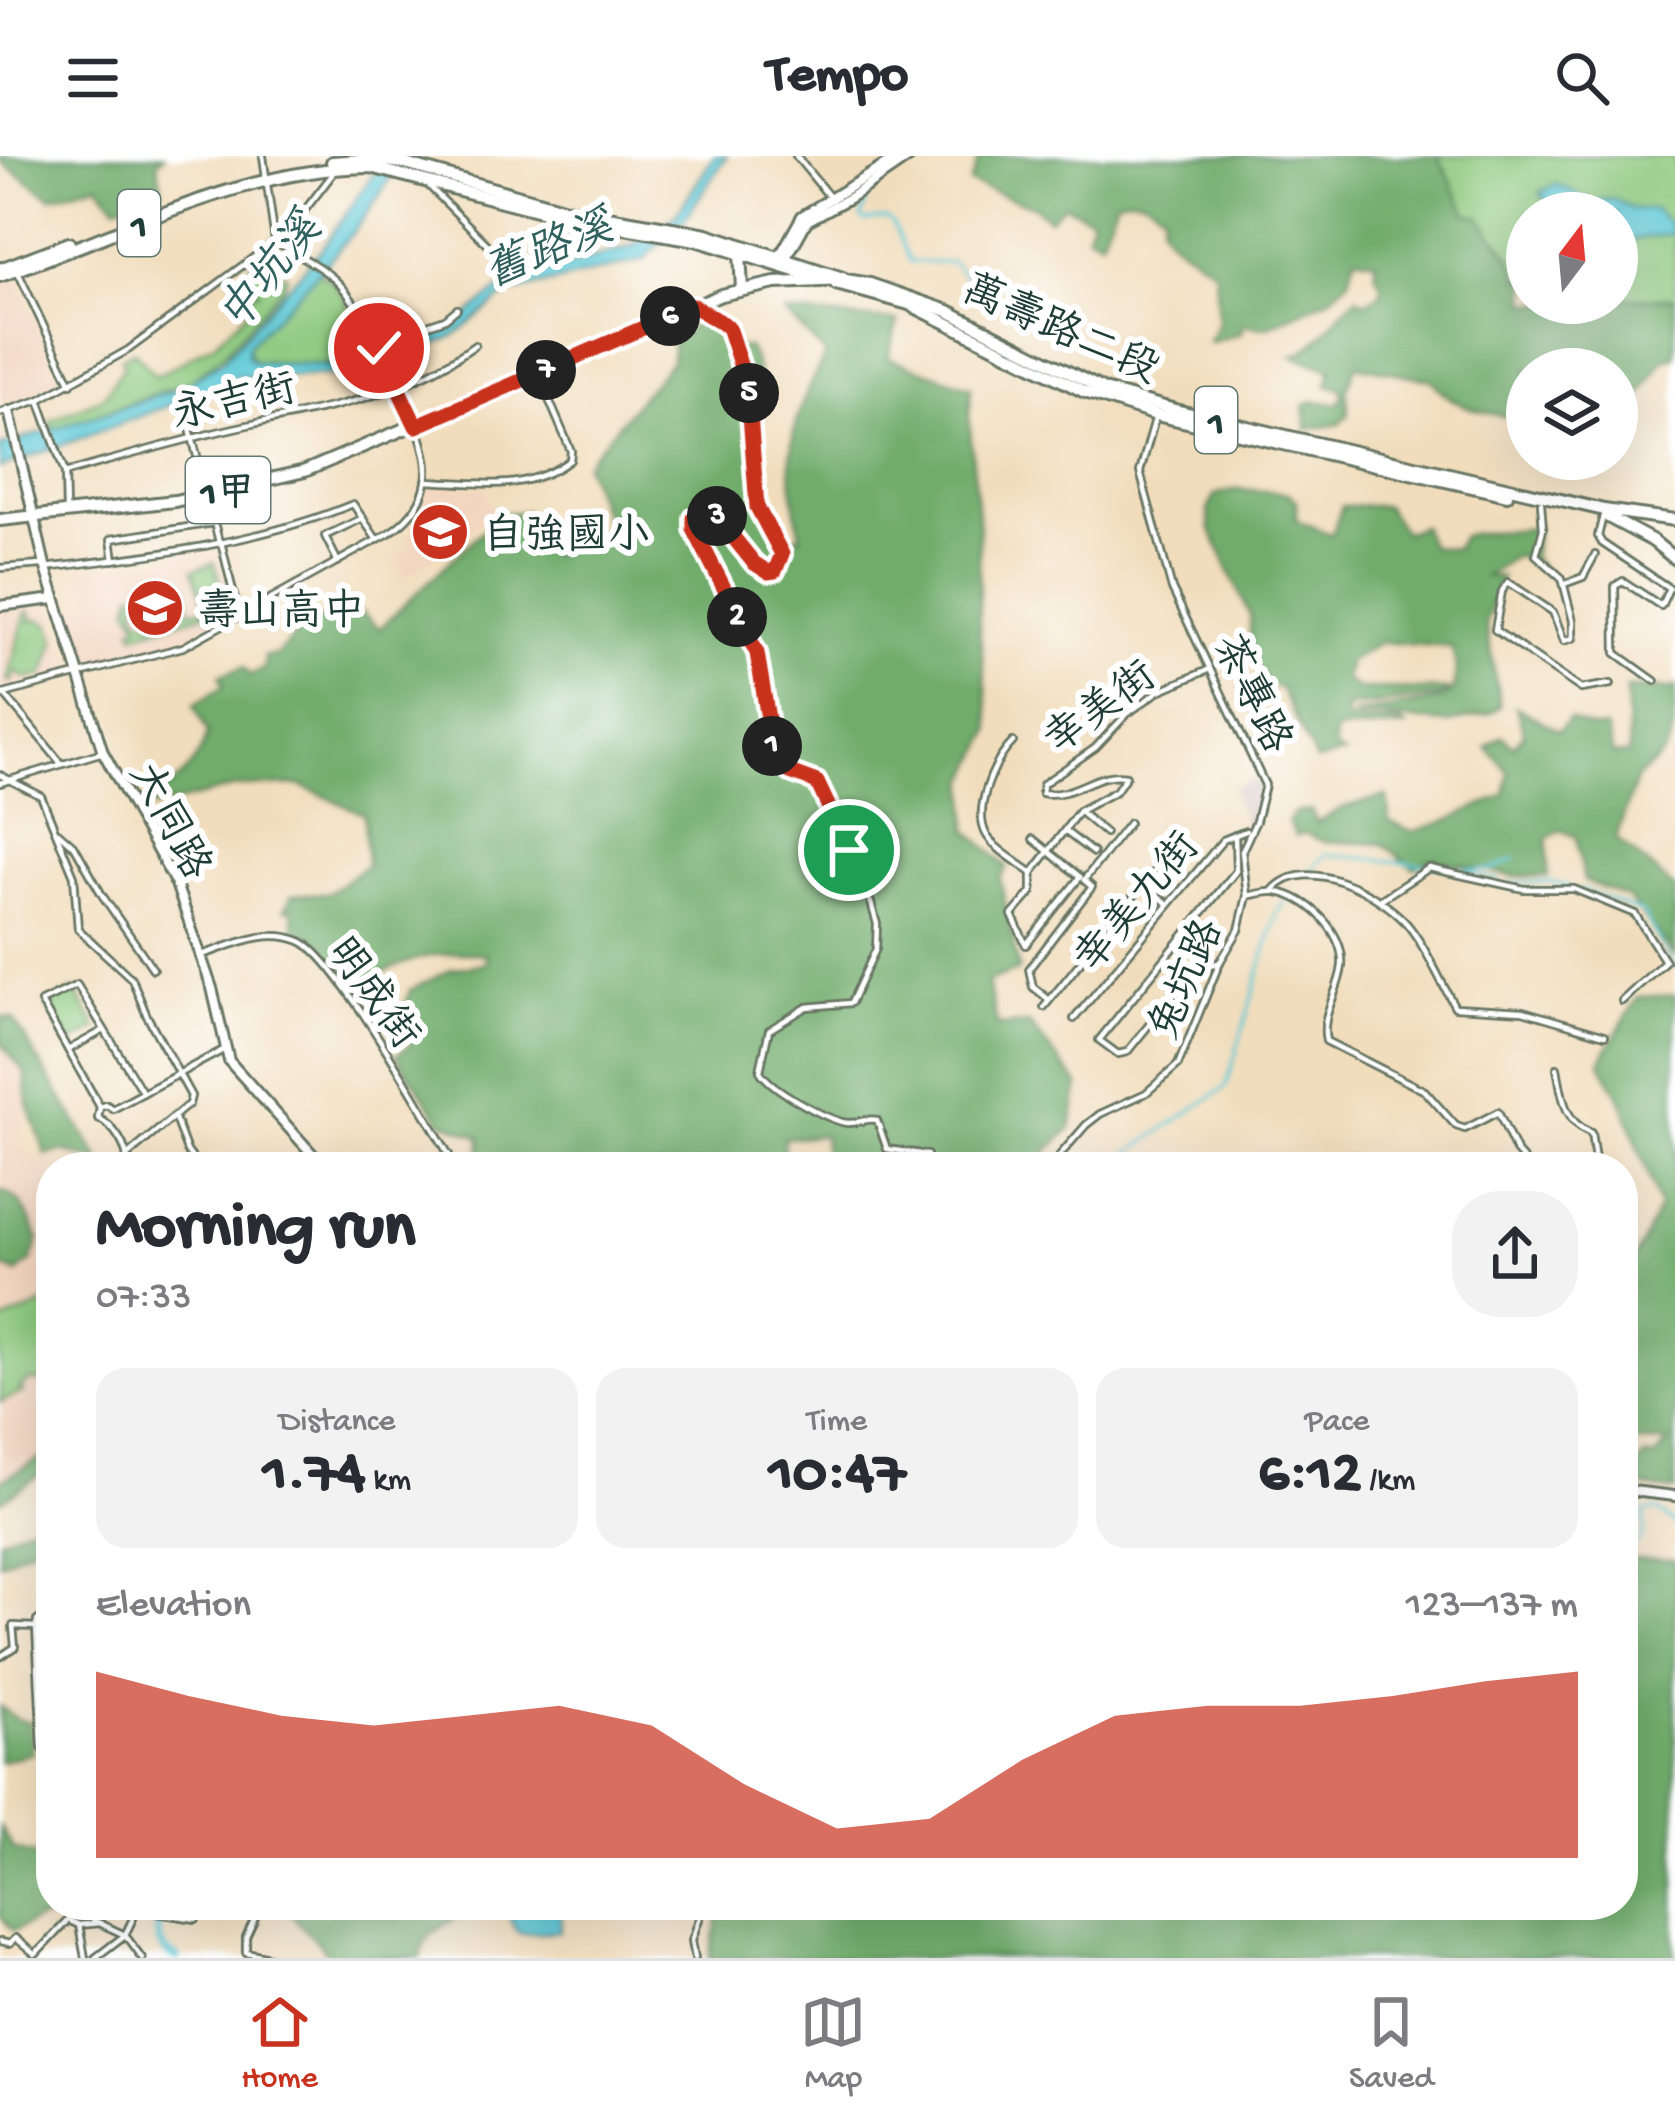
<!DOCTYPE html>
<meta charset="utf-8">
<style>
:root{--surface:#fff;--page:#f2f2f3;--text:#2b2b33;--muted:#7c7c81;--line:#e1e1e2;--accent:#c8321e}
body{margin:0;font-family:"Gochi Hand","LXGW WenKai TC",sans-serif;background:var(--page);color:var(--text);height:100vh;display:flex;flex-direction:column;font-size:45px;white-space:nowrap}
*{box-sizing:border-box;margin:0}
p{font-size:39px;color:var(--muted)}
.icon{flex:none;width:66px;height:66px;fill:none;stroke:currentColor;stroke-width:2;stroke-linecap:round;stroke-linejoin:round}
.map{position:relative;flex:1;overflow:hidden}
.sheet{position:absolute;left:36px;top:996px;width:1602px;height:768px;display:flex;flex-direction:column;background:var(--surface);border-radius:48px;box-shadow:0 12px 48px #0002}
.sheet>*{flex:none}
.needle{width:78px;rotate:16deg}
.tools{position:absolute;left:1506px;top:36px;display:grid;gap:24px}
.tools a{display:grid;place-items:center;width:132px;height:132px;border-radius:50%;background:var(--surface);box-shadow:0 12px 48px #0002;font-size:60px}
.pin{position:absolute;display:grid;place-items:center;width:102px;height:102px;color:#fff;margin:-51px;border:6px solid #fff;border-radius:50%;box-shadow:0 3px 12px #0007}
.km{position:absolute;width:60px;height:60px;margin:-30px;border-radius:50%;background:#222;color:#fff;font-size:33px;line-height:60px;text-align:center}
.round{display:grid;place-items:center;flex:none;width:126px;height:126px;border-radius:48px;background:var(--page)}
.overview{display:flex;align-items:center;justify-content:space-between;height:204px;padding:0 60px}
h1{font-size:66px;font-weight:700;line-height:90px}
.metrics{display:grid;grid-template-columns:repeat(3,1fr);gap:18px;height:204px;padding:12px 60px}
.metrics div{display:grid;align-content:center;border-radius:30px;background:var(--page);text-align:center}
.metrics b{font-size:60px;font-weight:700}
.metrics small{font-size:33px;font-weight:400}
.metrics p{font-size:33px}
.chart{height:336px;padding:24px 60px}
.chart p{display:flex;justify-content:space-between}
.chart svg{width:100%;height:216px;margin-top:12px;fill:var(--accent);opacity:.7}
header{display:flex;justify-content:space-between;align-items:center;height:156px;padding:0 60px;background:var(--surface);font-size:54px;font-weight:700}
.menu{display:flex;justify-content:space-around;align-items:center;height:168px;border-top:3px solid var(--line);background:var(--surface);font-size:33px;color:var(--muted)}
.menu a{display:grid;justify-items:center;gap:6px}
.menu .current{color:var(--accent)}
.map>svg:first-child{display:block}
.built{fill:#f2d4be}
.industrial{fill:#cfc0ba}
.green{fill:#8cc87d;stroke:#568258;stroke-width:3;fill-rule:evenodd}
.forest{fill:#71ac6c;stroke:#487450;stroke-width:3}
.water{fill:#5ec9d7;stroke:#3e8386;stroke-width:3}
.lines{fill:none;stroke-linecap:round;stroke-linejoin:round}
.stream{stroke:#5ec9d7;stroke-width:3}
.river{stroke:#5ec9d7;stroke-width:8}
.minor-casing{stroke:#687564;stroke-width:10}
.tertiary-casing{stroke:#687564;stroke-width:14}
.primary-casing{stroke:#687564;stroke-width:16}
.minor{stroke:#fff;stroke-width:4.5}
.tertiary{stroke:#fff;stroke-width:8}
.primary{stroke:#fff;stroke-width:10}
.route-casing{stroke:#fff;stroke-width:24}
.route{stroke:#c8321e;stroke-width:15}
.labels{text-anchor:middle;stroke-width:12;stroke-linejoin:round;paint-order:stroke}
.shield{fill:#fff;stroke:#627771;stroke-width:3}
.shield-label{font-size:39px;font-weight:bold;fill:#1f3d34}
.street-label{font-size:42px;fill:#1f3d34;stroke:#fff}
.poi-label{font-size:42px;fill:#1f3d34;stroke:#fff;text-anchor:start}
.water-label{font-size:45px;font-style:italic;fill:#2f605d;stroke:#fff}
</style>
<header><svg class="icon" aria-label="menu" viewBox="0 0 24 24"><path d="M4 6h16M4 12h16M4 18h16"/></svg>Tempo<svg class="icon" aria-label="search" viewBox="0 0 24 24"><circle cx="10" cy="10" r="6"/><path d="M15 15l6 6"/></svg></header>
<div class="map">
<svg width="1675" height="1802" viewBox="0 0 1675 1802">
<rect width="100%" height="100%" fill="#fff"/>
<filter id="ink" filterUnits="userSpaceOnUse"><feTurbulence type="fractalNoise" baseFrequency=".00833" numOctaves="2"/><feDisplacementMap in="SourceGraphic" scale="24" xChannelSelector="R" yChannelSelector="G"/><feConvolveMatrix kernelMatrix="1 2 1 2 8 2 1 2 1" color-interpolation-filters="sRGB"/></filter>
<filter id="wash" filterUnits="userSpaceOnUse"><feTurbulence type="fractalNoise" baseFrequency=".004" numOctaves="4" result="noise"/><feDisplacementMap in="SourceGraphic" scale="48" xChannelSelector="R" yChannelSelector="G"/><feGaussianBlur stdDeviation="2.7" result="paint"/><feColorMatrix in="noise" values="0 0 0 0 0 0 0 0 0 0 0 0 0 0 0 0 0 1.4 0 .05"/><feComposite in="paint" operator="in"/></filter>
<g filter="url(#wash)">
<rect width="100%" height="100%" fill="#f1ddbc"/>
<g class="built">
<path d="M15 122 61 223 38 236 0 248V127Z"/>
<path d="M429 330 485 332 494 356 406 420 394 401 412 390 406 381 424 363 418 356Z"/>
<path d="M218 394 233 456 165 492 85 513 65 456 89 448 79 414Z"/>
<path d="M50 450 71 516 0 534V455Z"/>
<path d="M0 889 24 918 26 948 19 986 37 1004 59 1009 82 1003 106 1011H51V1305L43 1318 0 1344Z"/>
</g>
<g class="industrial">
<path d="M546 63 592 74 590 81 563 88 561 94 535 99Z"/>
<path d="M1258 622 1261 628 1255 660 1245 670 1232 633Z"/>
</g>
<g class="green">
<path d="M1438 0H1675V142L1617 143V57H1527V125L1519 122 1511 102 1467 59Z"/>
<path d="M258 101 273 110V115L287 119 282 132 223 199 191 225 54 274 50 265 103 241 124 210 121 202 134 195 156 220 215 187 249 154 243 148 256 134 260 137 243 115Z"/>
<path d="M315 113 335 128 380 201 355 210 255 205 249 199 248 190Z"/>
<path d="M214 407 230 454 209 461 193 414Z"/>
<path d="M168 425 187 432 190 455 202 452 204 458 135 478 132 472 139 469 129 452 133 438ZM169 431 164 434 167 446H174L168 448 171 461 165 449 160 451 163 463 157 451 151 453 155 466 140 462 136 453 140 441 147 437 150 450 156 449 152 436Z"/>
<path d="M26 456 31 457 29 465 39 463 50 468 56 483 44 519 27 523 15 515 12 525 7 524Z"/>
<path d="M75 834 97 872 69 889 46 848Z"/>
<path d="M51 1145V1222L43 1226 30 1224 20 1232 23 1236 0 1246V1167Z"/>
</g>
<g class="forest">
<path d="M0 0H164L157 7 162 31 116 50 98 28 51 41 0 5Z"/>
<path d="M980 0H1438L1467 58 1479 60 1511 102 1519 122 1527 125V147H1617V143L1675 142V200L1663 204 1631 254 1617 261V213H1527V263C1491 258 1455 256 1432 224L1356 209 1347 234 1348 259 1340 268 1307 273 1304 250 1313 245 1338 248 1343 241 1342 232 1327 229 1332 213 1293 200C1321 189 1334 160 1357 141L1364 146 1380 138 1382 129 1376 119 1375 105 1355 101 1349 123 1331 141 1267 171 1242 169V177L1212 186 1208 185 1218 167 1215 115C1196 98 1174 93 1161 69L1164 58C1150 42 1137 39 1117 44L1101 84 1087 78 1092 62 1064 49 1049 63 1033 50 970 27Z"/>
<path d="M785 157 898 165 888 202 971 231 969 262 979 370V470L991 575 967 626 968 674 1007 711 1000 723 1019 814 987 826 998 870 1029 868 1079 929 1071 972 1031 1011H825L823 979 784 982 783 1011H460L480 997 481 981 441 965 396 899 410 889 408 865 400 862 410 834 452 813 486 807V798C433 793 404 804 358 830L353 820 344 823C331 804 318 780 295 774L292 753H285L292 739 329 737 367 709 364 658 299 629 236 631 154 652 153 645C178 626 199 608 208 577L194 548 224 530 220 519 244 511 250 519 264 513 265 500 277 499 307 465 362 457 379 473 500 358 528 355 551 400 607 370 585 308 672 204V189L701 161 725 173 738 192 748 191C771 228 754 291 763 337 766 351 778 366 785 379L801 381C784 301 786 270 826 198Z"/>
<path d="M1237 333 1288 337 1297 345 1296 364 1332 379 1342 350H1385L1404 377 1422 370 1430 390 1454 393 1462 380 1470 378 1537 372 1532 401 1547 419 1517 399 1485 420 1501 421 1486 467 1500 550 1491 557 1448 567 1352 559 1443 543 1454 533 1457 512 1451 491 1381 486 1349 505 1345 524 1358 533 1448 534 1441 540 1345 552 1348 564 1402 567 1406 571 1335 575 1334 592 1344 598 1316 605 1280 532 1265 530 1250 499V460L1210 372 1208 354 1215 339Z"/>
<path d="M1675 530C1675 584 1675 592 1637 621L1616 682 1675 733V800L1628 742 1584 725 1576 681 1560 674 1547 683 1548 720H1512L1432 703 1414 712 1383 688 1322 685 1304 677 1296 680 1288 666 1295 657 1311 654 1317 667 1342 652 1387 640 1389 665 1412 676 1447 665 1505 639 1509 617 1487 591 1502 580 1514 590 1524 577 1516 551 1559 575 1569 563 1593 573 1606 572 1613 599 1629 598 1626 533H1671Z"/>
<path d="M1675 839V1335L1643 1331 1630 1319 1644 1301H1656L1668 1286H1623V1127L1659 1051 1623 948 1600 905 1638 841Z"/>
<path d="M0 861 13 863 101 1006 64 995 46 999 28 948 25 917 0 886Z"/>
<path d="M0 1035C23 1039 30 1065 39 1084L31 1105 17 1117 0 1110Z"/>
<path d="M41 1302 51 1303V1311L0 1346V1325Z"/>
<path d="M51 1359V1380L0 1407V1383Z"/>
<path d="M1623 1403 1675 1404V1802H710L721 1749H1623Z"/>
<path d="M0 1550 16 1563 30 1567 33 1597 0 1606Z"/>
<path d="M0 1671 14 1694 51 1703V1749H71L68 1759 41 1763 13 1775 0 1760Z"/>
<path d="M283 1749H466C453 1773 422 1769 421 1802H331Z"/>
</g>
<g class="water">
<path d="M386 0H401C367 74 303 131 248 189L247 200 254 206 354 211 452 172 506 128 632 90 676 59 714 0H727L684 64 644 104 507 138 456 179 381 214 353 219 236 221 211 234 0 312V290L179 233 223 204 322 92Z"/>
<path d="M1556 28 1591 45 1614 43 1634 54 1654 53 1672 71 1671 78 1617 86V57H1557L1540 37Z"/>
<path d="M536 1750 562 1755 560 1775 519 1777 510 1764 515 1753Z"/>
</g>
<g class="lines">
<g class="stream">
<path d="M864 40 866 46 861 62 865 65 886 62 892 66 910 106H952L970 126 988 127"/>
<path d="M1311 714 1326 698 1456 712"/>
<path d="M1460 714 1499 725"/>
<path d="M1465 714H1491L1515 703"/>
<path d="M1509 727 1551 726 1570 731"/>
<path d="M1580 733 1642 757 1675 811"/>
<path d="M1108 1011 1226 931 1277 756 1287 743"/>
<path d="M1623 1388 1638 1387 1644 1378V1357L1656 1354 1675 1368"/>
</g>
<path class="river" d="M163 1749C156 1772 152 1792 177 1802"/>
</g>
</g>
<g filter="url(#ink)">
<g class="lines">
<g class="minor-casing">
<g id="minor">
<path d="M263 0 275 85"/>
<path d="M796 0 832 44"/>
<path d="M429 30 510 111"/>
<path d="M17 114 71 228"/>
<path d="M699 153 728 171 748 233 757 351 783 398 775 415 768 416 754 407 713 356 702 355 695 362 694 373 757 497 774 598 790 616 817 626 871 747 877 768 876 793 851 847 807 851 769 874 760 915C769 932 827 964 847 967 859 968 865 961 877 964L887 993 927 999"/>
<path d="M376 187 445 163 457 153"/>
<path d="M39 244 65 317 66 353"/>
<path d="M0 257 39 244 128 194 288 76 332 19"/>
<path d="M187 261 219 386"/>
<path d="M65 317C122 301 177 285 234 272 323 252 399 244 475 189"/>
<path d="M426 325C477 327 527 337 570 304L571 295 538 218"/>
<path d="M1541 347 1543 373 1536 399 1562 422 1573 465V482L1564 485 1553 456 1508 426 1502 435 1495 474 1581 533 1611 528"/>
<path d="M1603 360 1598 380 1602 387 1669 432 1661 450 1623 425 1615 430 1616 497 1655 525"/>
<path d="M221 386 239 460"/>
<path d="M114 404 111 383 214 367"/>
<path d="M338 406 325 380 363 362"/>
<path d="M0 412 42 409"/>
<path d="M45 412C149 400 256 388 353 348L377 384"/>
<path d="M1564 428 1583 421 1595 399"/>
<path d="M4 538 60 606"/>
<path d="M0 539 183 491 389 377C410 363 426 343 427 317 429 276 370 165 343 132 325 111 298 100 275 85"/>
<path d="M1013 586C994 605 973 652 986 678 994 693 1018 706 1032 717"/>
<path d="M0 619 41 640 74 720 78 773 132 823 147 860 191 940 189 948 128 999"/>
<path d="M0 627 103 596"/>
<path d="M1079 655 1105 677"/>
<path d="M1065 675 1093 697"/>
<path d="M58 676 75 691 102 739 153 813"/>
<path d="M1033 683 1080 721"/>
<path d="M1032 717 1079 655 1116 635 1126 620C1096 614 1074 643 1042 637L1043 628 1095 592 1127 558 1159 535 1210 513"/>
<path d="M1032 717V736L1012 759 1026 789 1080 721"/>
<path d="M1084 724 1129 667"/>
<path d="M1143 728 1167 747"/>
<path d="M1273 734C1306 697 1381 738 1407 768 1426 791 1440 825 1455 851L1523 855 1605 879"/>
<path d="M1247 740C1257 738 1267 735 1276 736 1308 740 1345 777 1342 810 1339 837 1320 858 1326 885L1425 935 1456 970 1465 973 1498 956 1516 995 1530 1011"/>
<path d="M1380 744 1429 712 1524 733H1574L1635 758 1665 805 1622 845"/>
<path d="M202 799C233 789 268 771 300 785 337 800 431 969 456 1011"/>
<path d="M1220 806 1192 816 1127 896 1118 898 1099 884 1236 715 1235 679"/>
<path d="M1047 842 1033 831 1029 813 1092 731 1084 724"/>
<path d="M1044 851 1176 688"/>
<path d="M1074 863 1223 684 1246 675"/>
<path d="M68 894 104 874"/>
<path d="M1557 912C1562 938 1563 966 1591 977L1596 1011"/>
<path d="M100 951 41 846 77 829 143 937"/>
<path d="M174 960 187 995 199 1011"/>
<path d="M127 1011C129 991 114 970 98 962L100 951 107 949 113 953 225 893"/>
<path d="M1056 1011 1060 999 1086 969 1100 958 1146 937 1178 909 1220 806 1239 774 1247 740 1242 695 1256 665 1265 629 1172 433 1140 316 1155 263"/>
<path d="M51 1456 37 1465 36 1471 42 1591 51 1606"/>
<path d="M0 1501 15 1491 13 1470 36 1471"/>
<path d="M89 1749 93 1764 125 1779 142 1802"/>
<path d="M261 1749 246 1781V1796L274 1802"/>
<path d="M79 1769 85 1802"/>
<path d="M0 1786 9 1788 15 1782 35 1799 68 1764 79 1769 100 1767"/>
<path d="M95 1802 125 1779 137 1754 196 1763 206 1749"/>
<path d="M695 1802 692 1784 704 1749"/>
</g>
</g>
<g class="tertiary-casing">
<g id="tertiary">
<path d="M786 103 807 65 851 41 911 0"/>
<path d="M777 105 802 60 900 0"/>
<path d="M9 255 45 409 103 596 176 728 212 832 229 905 324 1011"/>
<path d="M0 450 54 443"/>
<path d="M1623 1334 1675 1340"/>
</g>
</g>
<g class="primary-casing">
<g id="primary">
<path d="M332 6 372 3 402 7 573 55 707 78 843 122"/>
<path d="M740 97 742 133"/>
<path d="M0 113 69 87"/>
<path d="M0 120C122 79 239 12 371 11L571 63 696 84 818 122"/>
<path d="M836 128 909 148 1085 236 1156 259 1507 339"/>
<path d="M1604 354 1608 361 1653 385 1675 403"/>
<path d="M0 364 175 345 305 315 721 139 775 127 846 124 870 128 948 155 1104 234 1175 254 1604 354 1675 364"/>
</g>
</g>
<use href="#minor" class="minor"/>
<use href="#tertiary" class="tertiary"/>
<use href="#primary" class="primary"/>
</g>
</g>
<g class="lines" filter="url(#ink)">
<g class="route-casing">
<path id="route" d="M379 192 416 270 694 150 728 171 748 233 757 351 782 398 775 415 768 416 754 407 713 356 702 355 694 362V373L757 497 774 598 790 616 817 626 849 694"/>
</g>
<use href="#route" class="route"/>
</g>
<defs>
<g id="school-disc" transform="scale(3)"><circle r="9.5" fill="#c8321e" stroke="#fff"/><path d="M0-5L7-2L0 1L-7-2ZM-4 1L0 2.5L4 1V4Q0 6-4 4Z" fill="#fff"/></g>
</defs>
<g fill-rule="evenodd">
<use href="#school-disc" x="440" y="376"/>
<use href="#school-disc" x="155" y="452"/>
</g>
<g class="labels">
<g class="shield">
<rect x="118" y="34" width="42" height="66" rx="9"/>
<rect x="1195" y="231" width="42" height="66" rx="9"/>
<rect x="186" y="301" width="84" height="66" rx="9"/>
</g>
<g class="shield-label">
<text x="139" y="81">1</text>
<text x="1216" y="278">1</text>
<text x="228" y="348">1甲</text>
</g>
<g class="street-label">
<text transform="translate(1062 170) rotate(24)" y="15">萬壽路二段</text>
<text transform="translate(233 242) rotate(-13)" y="15">永吉街</text>
<text transform="translate(1255 536) rotate(64)" y="15">茶專路</text>
<text transform="translate(1098 549) rotate(-36)" y="15">幸美街</text>
<text transform="translate(173 663) rotate(62)" y="15">大同路</text>
<text transform="translate(1134 744) rotate(-50)" y="15">幸美九街</text>
<text transform="translate(1183 822) rotate(-67)" y="15">兔坑路</text>
<text transform="translate(376 835) rotate(54)" y="15">明成街</text>
</g>
<g class="poi-label">
<text x="482" y="391">自強國小</text>
<text x="197" y="467">壽山高中</text>
</g>
<g class="water-label">
<text transform="translate(547 90) rotate(-22)" y="16">舊路溪</text>
<text transform="translate(267 114) rotate(-51)" y="16">中坑溪</text>
</g>
</g>
</svg>
<div class="tools">
<a><svg class="needle" viewBox="-14 -14 28 28"><path d="M0-13l5 13h-10z" fill="#e53935"/><path d="M0 13l5-13h-10z" fill="#7c7c81"/></svg></a>
<a><svg class="icon" aria-label="layers" viewBox="0 0 24 24"><path d="M12 4l9 5-9 5-9-5zM3 14l9 5 9-5"/></svg></a>
</div>
<div class="pin" style="left:849px;top:694px;background:#1e9e55"><svg class="icon" aria-label="arrive" viewBox="0 0 24 24"><path d="M6 21V4h12l-3 4 3 4H6"/></svg></div>
<div class="pin" style="left:379px;top:192px;background:#d93025"><svg class="icon" aria-label="check" viewBox="0 0 24 24"><path d="M5 12l5 5 9-10"/></svg></div>
<b class="km" style="left:772px;top:590px">1</b>
<b class="km" style="left:737px;top:461px">2</b>
<b class="km" style="left:717px;top:360px">3</b>
<b class="km" style="left:749px;top:237px">5</b>
<b class="km" style="left:670px;top:160px">6</b>
<b class="km" style="left:546px;top:214px">7</b>
<section class="sheet">
<div class="overview"><div><h1>Morning run</h1><p>07:33</p></div><a class="round"><svg class="icon" aria-label="share" viewBox="0 0 24 24"><path d="M12 15V3M7 8l5-5 5 5M5 13v7h14v-7"/></svg></a></div>
<div class="metrics">
<div><p>Distance</p><b>1.74<small> km</small></b></div>
<div><p>Time</p><b>10:47</b></div>
<div><p>Pace</p><b>6:12<small> /km</small></b></div>
</div>
<div class="chart"><p><span>Elevation</span>123–137 m</p>
<svg viewBox="0 0 160 44" preserveAspectRatio="none"><path d="M0 44V6L10 11L20 15L30 17L40 15L50 13L60 17L70 29L80 38L90 36L100 24L110 15L120 13L130 13L140 11L150 8L160 6V44z"/></svg>
</div>
</section>
</div>
<nav class="menu">
<a class="current"><svg class="icon" aria-label="home" viewBox="0 0 24 24"><path d="M3 11l9-7 9 7M6 9v11h12V9"/></svg>Home</a>
<a><svg class="icon" aria-label="map" viewBox="0 0 24 24"><path d="M3 6l6-2 6 2 6-2v14l-6 2-6-2-6 2zM9 4v14M15 6v14"/></svg>Map</a>
<a><svg class="icon" aria-label="saved" viewBox="0 0 24 24"><path d="M7 4h10v16l-5-4-5 4z"/></svg>Saved</a>
</nav>
